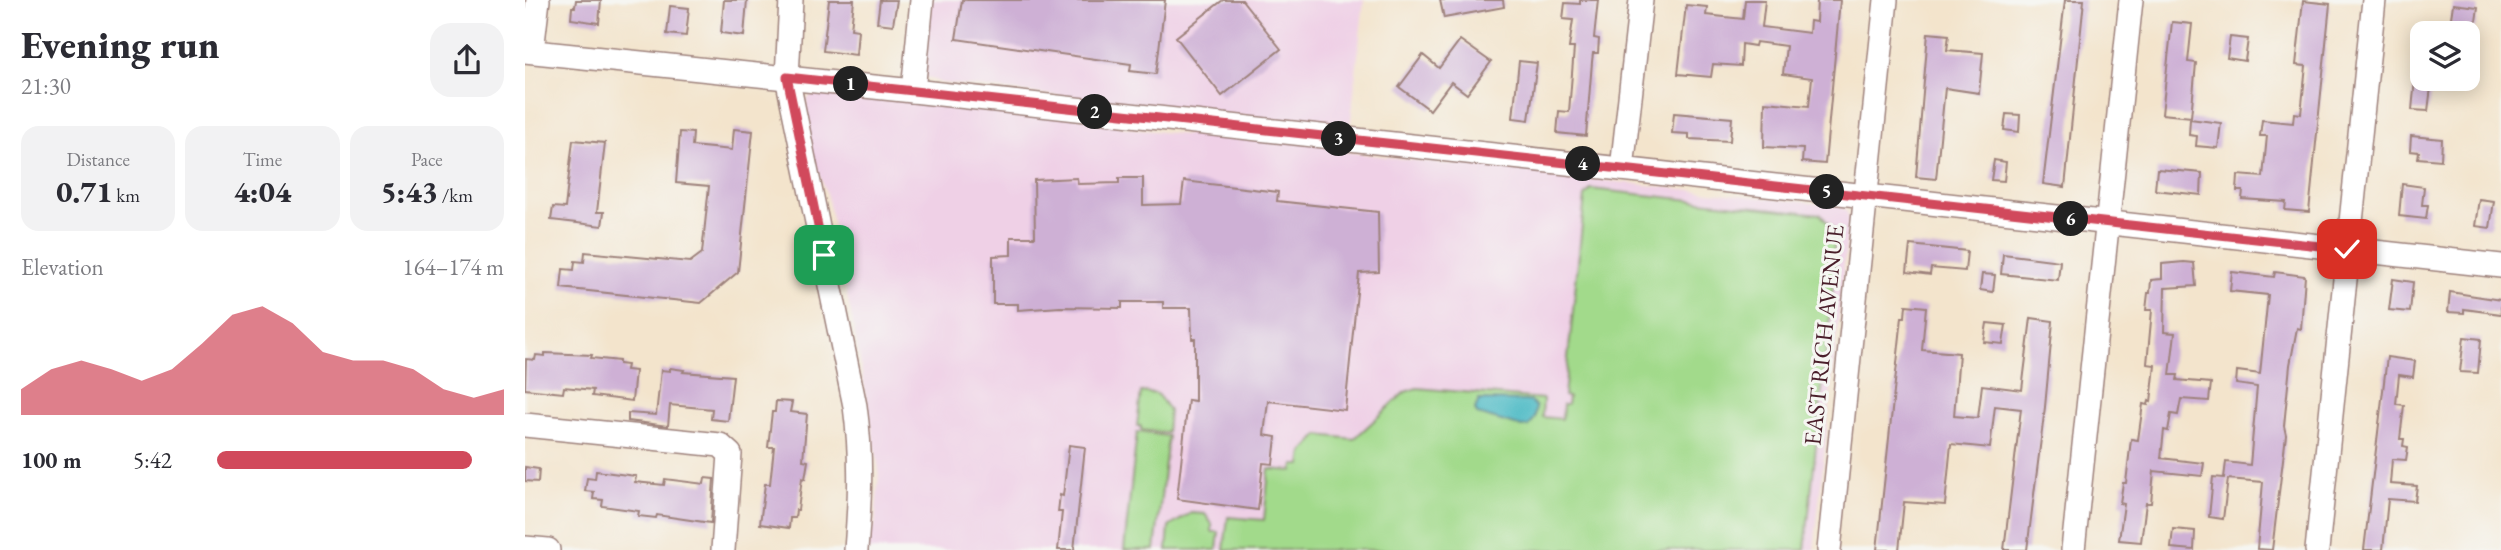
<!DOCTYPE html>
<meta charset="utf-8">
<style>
:root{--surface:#fff;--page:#f2f2f3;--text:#2b2b33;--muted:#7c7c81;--accent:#d1495b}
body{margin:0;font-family:"EB Garamond",serif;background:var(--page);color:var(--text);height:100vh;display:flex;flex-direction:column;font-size:26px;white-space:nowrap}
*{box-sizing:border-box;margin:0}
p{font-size:23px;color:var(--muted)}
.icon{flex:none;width:38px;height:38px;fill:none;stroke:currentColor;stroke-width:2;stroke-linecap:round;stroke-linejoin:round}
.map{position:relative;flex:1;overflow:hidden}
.panel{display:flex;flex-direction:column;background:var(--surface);width:525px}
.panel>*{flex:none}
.tools{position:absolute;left:1885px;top:21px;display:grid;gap:14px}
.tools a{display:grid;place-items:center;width:70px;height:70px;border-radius:14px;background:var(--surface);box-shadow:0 4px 18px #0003;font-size:35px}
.pin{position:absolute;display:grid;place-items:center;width:60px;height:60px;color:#fff;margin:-30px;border-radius:14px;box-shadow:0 4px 10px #0006}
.km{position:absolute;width:35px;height:35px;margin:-18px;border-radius:50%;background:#222;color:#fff;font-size:19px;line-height:35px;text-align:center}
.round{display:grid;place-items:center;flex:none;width:74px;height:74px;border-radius:21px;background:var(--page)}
.overview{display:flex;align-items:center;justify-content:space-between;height:119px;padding:0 21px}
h1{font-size:38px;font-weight:800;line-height:52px}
.figures{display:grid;grid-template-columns:repeat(3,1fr);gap:10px;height:119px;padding:7px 21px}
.figures div{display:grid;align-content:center;border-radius:18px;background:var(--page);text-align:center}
.figures b{font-size:30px;font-weight:800}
.figures small{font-size:19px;font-weight:400}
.figures p{font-size:19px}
.chart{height:196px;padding:14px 21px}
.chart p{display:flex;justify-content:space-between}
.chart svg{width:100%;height:126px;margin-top:7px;fill:var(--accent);opacity:.7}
ul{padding:0 21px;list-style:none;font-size:23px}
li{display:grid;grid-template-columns:112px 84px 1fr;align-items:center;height:52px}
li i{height:18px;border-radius:9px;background:var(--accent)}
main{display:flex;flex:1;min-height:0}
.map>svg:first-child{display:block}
.built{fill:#efd0e6}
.green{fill:#a2da8b;stroke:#767c5b;stroke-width:2}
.water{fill:#4cbac5;stroke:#4b6c78;stroke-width:2}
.building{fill:#ceb0d5}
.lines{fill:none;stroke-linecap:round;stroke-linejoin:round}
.minor-casing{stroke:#9e827c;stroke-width:26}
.minor{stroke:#fff;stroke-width:23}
.route-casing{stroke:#fff;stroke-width:14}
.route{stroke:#d1495b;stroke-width:9}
.labels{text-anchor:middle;stroke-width:6;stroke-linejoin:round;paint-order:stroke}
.street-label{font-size:24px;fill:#4a1f2b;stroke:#f6f6f2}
</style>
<main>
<section class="panel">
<div class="overview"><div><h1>Evening run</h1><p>21:30</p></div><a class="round"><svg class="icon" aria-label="share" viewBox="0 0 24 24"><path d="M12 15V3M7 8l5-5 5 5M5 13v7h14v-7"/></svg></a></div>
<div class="figures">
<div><p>Distance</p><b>0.71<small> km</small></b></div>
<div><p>Time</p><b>4:04</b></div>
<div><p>Pace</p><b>5:43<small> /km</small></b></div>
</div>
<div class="chart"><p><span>Elevation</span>164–174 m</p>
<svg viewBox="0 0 160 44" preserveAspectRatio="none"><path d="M0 44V35L10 28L20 25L30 28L40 32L50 28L60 19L70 9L80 6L90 12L100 22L110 25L120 25L130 28L140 35L150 38L160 35V44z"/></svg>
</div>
<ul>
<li><b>100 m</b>5:42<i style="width:89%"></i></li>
</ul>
</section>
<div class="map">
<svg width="1976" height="550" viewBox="0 0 1976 550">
<rect width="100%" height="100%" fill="#f6f6f2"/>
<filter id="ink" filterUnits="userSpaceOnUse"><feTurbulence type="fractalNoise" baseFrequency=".0143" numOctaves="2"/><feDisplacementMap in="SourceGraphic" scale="14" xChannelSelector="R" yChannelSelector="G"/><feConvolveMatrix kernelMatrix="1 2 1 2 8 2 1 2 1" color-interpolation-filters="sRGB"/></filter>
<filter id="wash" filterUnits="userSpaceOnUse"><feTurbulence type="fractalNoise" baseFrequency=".00686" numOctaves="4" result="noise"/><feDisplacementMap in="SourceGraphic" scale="28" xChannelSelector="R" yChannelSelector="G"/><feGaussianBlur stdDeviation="1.57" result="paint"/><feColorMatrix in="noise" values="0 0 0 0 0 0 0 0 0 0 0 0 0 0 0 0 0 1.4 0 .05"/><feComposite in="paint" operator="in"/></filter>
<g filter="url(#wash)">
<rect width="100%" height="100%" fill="#f3e4cc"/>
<g class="built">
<path d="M405 0H839L825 128 416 83 397 75Z"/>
<path d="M291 91 581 120 596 127 661 135 673 130 800 143 814 151 928 165 945 160 1017 166 1029 175 1314 206 1321 210 1324 218 1289 550H341L342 539 350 525 354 470 332 345 302 195 288 157 279 112 283 98Z"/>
</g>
<g class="green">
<path d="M1066 189 1295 214 1311 232 1308 256 1311 257 1280 550H699L703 517 739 520 744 469 768 471 769 465H776L778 452 794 435 829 439 880 392 892 388 1018 399 1017 417 1037 419 1038 405H1042L1043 397 1039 396 1060 196Z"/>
<path d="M616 392 632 394 644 410 642 433 616 430V426H612Z"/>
<path d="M612 432 643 436 630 550H599Z"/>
<path d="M666 513 680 514 687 524V532H694L692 550H642L644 527Z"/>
</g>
<path class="water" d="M954 400 1005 401 1011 407 1010 418 1004 426 997 427 952 414 950 409Z"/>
<g id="blocks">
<g class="building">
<path d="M51 0H76L74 23 46 19 47 7H50Z"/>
<path d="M199 0H222L219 36 196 33Z"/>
<path d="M304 0H329L326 29 333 30 331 55 298 51Z"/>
<path d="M355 0H372L368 25 352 23Z"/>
<path d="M437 0H640L631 74 605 71 606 64 431 39Z"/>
<path d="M698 0H717L756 49 697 96 651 37Z"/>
<path d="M915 0H978L979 7 919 18Z"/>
<path d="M1055 0H1073L1069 38 1074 39 1073 53H1068L1067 62 1061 136 1032 133 1034 111 1044 112 1049 48H1044L1048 20 1038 19 1040 3 1055 4Z"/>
<path d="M1220 0H1240L1237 27 1284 33 1285 21 1291 22 1292 0H1315L1300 164 1277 162 1278 149 1239 147 1240 102 1284 106 1287 78 1258 74 1261 46 1231 42 1230 46 1217 44 1216 66 1188 64 1186 77 1153 74 1161 5 1182 7 1181 15 1218 19Z"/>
<path d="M1540 0H1559L1540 187 1518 184Z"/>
<path d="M1778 1 1805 4 1784 212 1760 210 1761 202 1717 199 1718 191H1712L1713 175 1738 177 1742 136H1735L1737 120 1768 123 1769 113 1776 114 1781 66 1771 65Z"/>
<path d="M1928 4 1953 7 1950 28 1925 25Z"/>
<path d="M145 6 164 8 161 36 142 34Z"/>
<path d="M1647 22 1667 24 1663 62 1671 63 1666 117 1637 114Z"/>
<path d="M1403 33 1424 35 1422 50 1458 53 1454 93 1420 88 1411 179 1391 177Z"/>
<path d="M1705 37 1723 39 1720 61 1702 58Z"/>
<path d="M935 40 966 62 942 94 926 82 905 110 874 87 898 55 914 68Z"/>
<path d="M994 61 1012 63 1004 120 988 118Z"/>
<path d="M1890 79H1907L1903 111 1887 110Z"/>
<path d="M1149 113 1207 118 1205 141 1164 139V134L1147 133Z"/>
<path d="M1481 114 1495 115 1494 132 1479 130Z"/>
<path d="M1665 119 1696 123 1693 148 1671 146 1672 136 1664 135Z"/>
<path d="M209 129 228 131 213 272 176 303 36 288 38 269 49 270 50 261 59 262 60 252 165 262 177 253 184 186 151 183 155 132 168 133 167 146 207 150Z"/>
<path d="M1886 136 1917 139 1916 160 1893 158 1894 152 1885 151Z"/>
<path d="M48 140 80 143 72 212H79L77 226 26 220 28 207 40 208Z"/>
<path d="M1469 160 1481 162 1479 181 1466 180Z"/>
<path d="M1632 169 1677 173 1676 195 1630 190Z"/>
<path d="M552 178 553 184 594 183V178H618V205L656 204 659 181 753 192 752 201 853 212 854 272 834 273 820 410 743 401 739 435 751 437 748 464 738 463 733 510 652 499 663 400 670 401V339H667L666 308H638V302H597V308L535 307 493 310V304H468V256L486 255V237H510L509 180Z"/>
<path d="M1877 184 1899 187 1897 205H1903L1901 219 1874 216Z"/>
<path d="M1954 199 1969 201 1965 228 1950 226Z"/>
<path d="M1385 245 1442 251 1440 271 1406 268 1405 275 1382 272Z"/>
<path d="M1478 254 1535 261 1533 280 1476 274Z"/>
<path d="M1659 262 1669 263 1671 286 1640 288 1639 332 1650 333 1645 375H1653L1652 380 1686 383 1684 401 1656 399 1653 415 1646 414 1643 431 1639 430 1636 458 1679 463 1677 476 1629 471 1626 503H1621L1616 542 1594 540 1599 504 1595 503 1598 483H1601L1606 439 1613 440 1618 404 1623 405 1624 401 1626 402 1630 365 1622 364 1627 310H1621L1623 293H1625L1626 280 1637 279V264Z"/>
<path d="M1707 272 1749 277 1750 272 1780 276 1776 329 1772 328 1765 365 1759 426 1761 435 1747 550 1732 549 1738 482 1703 479 1698 519 1684 517 1688 477 1699 478 1701 462 1725 465 1732 387 1711 384 1712 371 1735 374 1743 295 1705 291Z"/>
<path d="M1457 274 1470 275 1468 292 1455 290Z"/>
<path d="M1868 279 1888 282 1885 312 1864 310Z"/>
<path d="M1925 292 1976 300V314L1939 309V313L1923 312Z"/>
<path d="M1381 305 1401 307 1397 350 1434 353 1429 416 1453 418 1457 385 1497 390 1506 318 1528 321 1520 407 1502 550H1479L1496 409 1470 406 1465 448 1426 444 1420 505 1379 502 1374 550H1352L1377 317H1380Z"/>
<path d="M1462 323 1481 325 1478 344 1459 342Z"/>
<path d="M1939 337 1956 339 1953 373 1935 372Z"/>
<path d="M20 353 67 355 66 358 94 361V364L102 365 101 370 110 371 107 401 67 396 68 390 39 387 38 393 0 389 1 359 10 360 11 355 20 356Z"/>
<path d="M1862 357 1890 361 1888 377 1874 375 1871 404 1879 405 1875 439H1879L1878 446 1883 447 1881 460 1867 459 1865 484 1892 486 1890 501 1863 499 1858 550H1839Z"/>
<path d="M145 368 159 370 158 372 208 376 203 421 186 419 187 409 145 405 143 426 103 421V413L131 415 136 370 145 371Z"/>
<path d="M251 401 267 402 265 412 282 414 278 460 283 461 280 479 277 478 273 510H271L270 518H265L264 528 235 524 240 484H245L249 447H243L247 412H250Z"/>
<path d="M544 445 560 447 549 550H533L537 512H533L535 495 538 496Z"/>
<path d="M0 467 14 469 13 482 0 481Z"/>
<path d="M71 471 111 476 110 482 139 485 140 479 179 484 180 478 189 479 186 523 132 515 131 518 113 516 114 511 77 506 78 500 68 499 69 492 60 491 62 478 70 479Z"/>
<path d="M1648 529 1670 531 1669 550 1646 548Z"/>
</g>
</g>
</g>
<g filter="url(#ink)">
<use href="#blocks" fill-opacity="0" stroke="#9e827c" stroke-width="2"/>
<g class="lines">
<g class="minor-casing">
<g id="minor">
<path d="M266 0 262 77 330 406C337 458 335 499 331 550"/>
<path d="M0 51 388 91 1976 266"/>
<path d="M7 51 13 0"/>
<path d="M388 91 397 0"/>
<path d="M1097 169 1116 0"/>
<path d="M0 425 195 445 205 454 198 550"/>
<path d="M0 548 23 550"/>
<path d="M1304 550 1361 0"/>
<path d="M1548 550 1606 0"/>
<path d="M1792 550 1849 0"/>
</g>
</g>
<use href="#minor" class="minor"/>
</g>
</g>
<g class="lines" filter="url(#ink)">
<g class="route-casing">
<path id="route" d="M299 255 262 77 1822 249"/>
</g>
<use href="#route" class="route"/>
</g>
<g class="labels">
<g class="street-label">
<text transform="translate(1299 335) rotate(-84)" y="8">EAST RICH AVENUE</text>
</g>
</g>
</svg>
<div class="tools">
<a><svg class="icon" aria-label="layers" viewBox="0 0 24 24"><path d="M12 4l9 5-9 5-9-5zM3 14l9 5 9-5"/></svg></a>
</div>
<div class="pin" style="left:299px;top:255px;background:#1e9e55"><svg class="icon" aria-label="arrive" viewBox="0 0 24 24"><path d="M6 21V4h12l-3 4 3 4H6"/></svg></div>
<div class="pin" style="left:1822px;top:249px;background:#d93025"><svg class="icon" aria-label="check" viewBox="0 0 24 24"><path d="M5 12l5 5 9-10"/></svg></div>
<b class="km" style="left:326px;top:84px">1</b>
<b class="km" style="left:570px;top:112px">2</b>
<b class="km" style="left:814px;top:139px">3</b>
<b class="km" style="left:1058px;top:164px">4</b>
<b class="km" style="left:1302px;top:192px">5</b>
<b class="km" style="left:1546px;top:219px">6</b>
</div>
</main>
